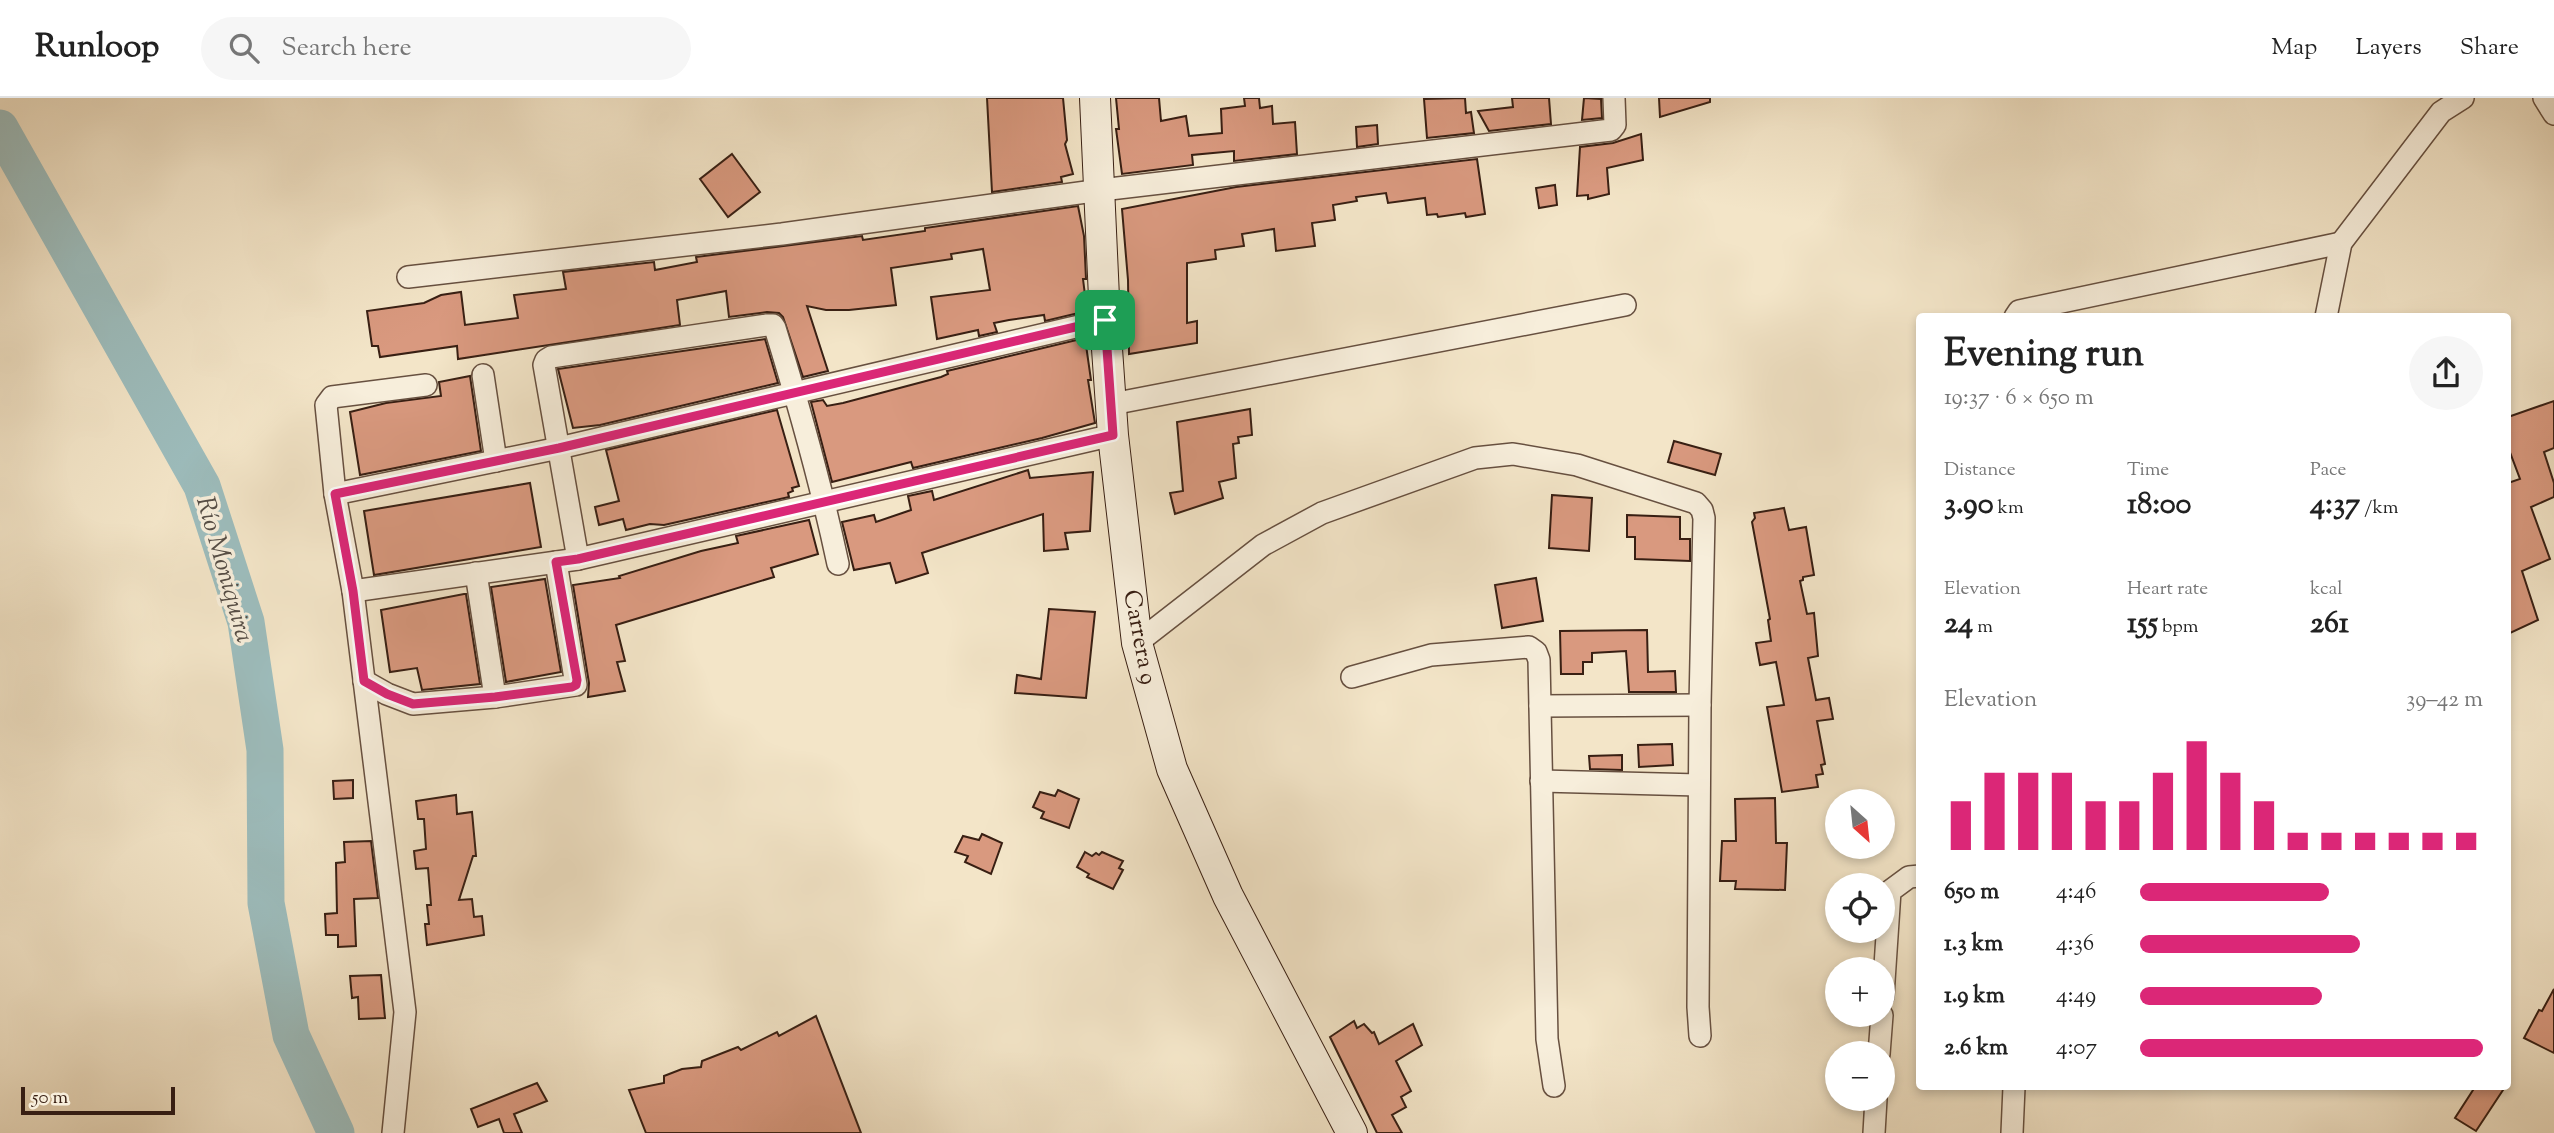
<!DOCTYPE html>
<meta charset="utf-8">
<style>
:root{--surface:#fff;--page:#f6f6f6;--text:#222;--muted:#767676;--line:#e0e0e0;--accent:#db2777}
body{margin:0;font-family:"Sorts Mill Goudy",serif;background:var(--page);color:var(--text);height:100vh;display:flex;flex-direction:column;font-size:26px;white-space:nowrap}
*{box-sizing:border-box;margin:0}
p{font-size:23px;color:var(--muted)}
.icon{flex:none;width:38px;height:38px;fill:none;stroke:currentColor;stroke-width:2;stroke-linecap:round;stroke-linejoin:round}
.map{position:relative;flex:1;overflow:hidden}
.details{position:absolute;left:1916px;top:215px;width:595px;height:777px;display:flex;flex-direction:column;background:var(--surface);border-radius:7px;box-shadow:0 4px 10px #0003}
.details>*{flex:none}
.needle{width:46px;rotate:153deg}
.fabs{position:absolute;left:1825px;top:691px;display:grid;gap:14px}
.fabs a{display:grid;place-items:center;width:70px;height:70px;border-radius:50%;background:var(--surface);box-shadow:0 4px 10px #0003;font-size:35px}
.scale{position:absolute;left:21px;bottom:18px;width:154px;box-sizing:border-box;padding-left:7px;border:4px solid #381f13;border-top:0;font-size:19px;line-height:24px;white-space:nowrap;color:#381f13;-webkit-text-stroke:5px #f7eedb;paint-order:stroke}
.pin{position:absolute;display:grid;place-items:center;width:60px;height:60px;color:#fff;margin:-30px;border-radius:14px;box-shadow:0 4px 10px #0006}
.round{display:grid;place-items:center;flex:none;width:74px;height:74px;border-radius:37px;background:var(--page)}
.overview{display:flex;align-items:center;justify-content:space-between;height:119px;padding:0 28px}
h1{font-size:38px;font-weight:800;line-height:52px}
.stats{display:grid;grid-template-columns:repeat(3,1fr);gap:10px;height:119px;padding:7px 28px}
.stats div{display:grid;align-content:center}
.stats b{font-size:30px;font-weight:800}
.stats small{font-size:19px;font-weight:400}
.stats p{font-size:19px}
.chart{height:196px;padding:14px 28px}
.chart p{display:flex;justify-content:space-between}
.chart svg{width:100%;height:126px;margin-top:7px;stroke:var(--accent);stroke-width:6}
ul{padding:0 28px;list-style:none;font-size:23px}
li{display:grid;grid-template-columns:112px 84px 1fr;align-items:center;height:52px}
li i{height:18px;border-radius:9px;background:var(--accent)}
header{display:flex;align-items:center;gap:42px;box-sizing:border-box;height:98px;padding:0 35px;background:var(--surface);border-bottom:2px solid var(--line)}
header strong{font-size:33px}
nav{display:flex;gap:38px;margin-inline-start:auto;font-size:24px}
.search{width:490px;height:63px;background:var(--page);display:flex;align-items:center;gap:18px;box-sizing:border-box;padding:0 24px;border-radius:38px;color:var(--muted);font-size:26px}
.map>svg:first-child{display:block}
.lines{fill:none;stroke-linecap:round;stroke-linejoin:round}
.river{stroke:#9dbdbd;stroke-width:37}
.building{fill:#d9997f;stroke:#381f13;stroke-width:2}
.minor-casing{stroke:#675040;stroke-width:24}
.secondary-casing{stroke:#381f13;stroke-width:32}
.minor{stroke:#f7eedb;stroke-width:21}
.secondary{stroke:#f7eedb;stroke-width:30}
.route-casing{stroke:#fff;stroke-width:14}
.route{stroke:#db2777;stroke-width:9}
.labels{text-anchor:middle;stroke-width:7;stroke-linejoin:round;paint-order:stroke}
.street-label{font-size:24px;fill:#381f13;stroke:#f7eedb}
.water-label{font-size:26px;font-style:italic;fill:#564e46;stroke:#f7eedb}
</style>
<header>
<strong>Runloop</strong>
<div class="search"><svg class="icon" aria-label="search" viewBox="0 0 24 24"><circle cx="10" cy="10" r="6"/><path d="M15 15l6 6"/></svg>Search here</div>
<nav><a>Map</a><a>Layers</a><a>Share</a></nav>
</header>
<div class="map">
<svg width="2554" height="1035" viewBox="0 0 2554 1035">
<rect width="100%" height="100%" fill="#f3e5c8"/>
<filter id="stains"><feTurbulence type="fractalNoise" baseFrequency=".00286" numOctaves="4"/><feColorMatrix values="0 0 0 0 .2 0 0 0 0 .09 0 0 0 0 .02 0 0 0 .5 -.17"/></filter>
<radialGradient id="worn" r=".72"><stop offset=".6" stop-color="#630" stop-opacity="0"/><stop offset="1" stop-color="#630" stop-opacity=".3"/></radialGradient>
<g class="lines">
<path class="river" d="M0 30 202 388 246 524 265 652 266 805 291 937 336 1035"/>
</g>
<g class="building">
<path d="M987 0H1063L1067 42 1065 46 1073 76 1061 79 1062 84 992 94Z"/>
<path d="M1116 0H1159L1161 23 1186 18 1189 38 1222 35 1221 11 1245 8 1244 0H1259L1260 10 1272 8 1273 26 1295 24 1297 56 1234 63V53L1192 57 1193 67 1122 76 1116 31H1119Z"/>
<path d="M1465 0 1466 15 1471 14 1474 35 1427 40 1424 1Z"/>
<path d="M1512 0H1549L1551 26 1489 33 1478 13 1513 9Z"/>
<path d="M1584 0 1601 1 1602 20 1582 22Z"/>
<path d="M1659 0H1710V4L1660 19Z"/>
<path d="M1377 27 1378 46 1357 49 1356 29Z"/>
<path d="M1641 36 1643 62 1607 70 1609 96 1588 101V97L1577 98 1580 49 1613 45Z"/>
<path d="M732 56 760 94 728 119 700 81Z"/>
<path d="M1477 61 1485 116 1466 119 1465 115 1438 119 1437 116 1427 117 1425 100 1388 105 1386 95 1356 99 1357 103 1333 107 1335 122 1312 125 1315 148 1276 153 1274 131 1242 136 1244 148 1215 152 1216 161 1187 165V225L1197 223V245L1129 256 1128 182 1122 111 1236 89Z"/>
<path d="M1555 87 1557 107 1539 110 1536 90Z"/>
<path d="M1078 108 1084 138 1086 181H1083L1087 213 1045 223 1044 217 1009 222 994 225 997 234 979 238 978 232 937 241 931 199 990 192 983 151 951 156 952 161 891 170 896 207 849 212H826L807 208 828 273 803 279 783 219 779 215 767 214 729 219 726 193 677 202 680 227 458 261 457 248 380 259 378 248H372L367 213 424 205 441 197 461 194 465 227 518 220 514 197 566 191 563 174 654 164 655 172 697 164 696 159 862 138 863 142 925 133V130Z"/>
<path d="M1085 240 1091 282H1088L1095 325 1042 340 913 370 911 364 832 384 811 304 823 302 827 308 843 305 941 279 948 276 947 273Z"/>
<path d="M765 241 778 285 600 327 573 330 558 271Z"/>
<path d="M470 278 481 353 360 377 350 314 386 305 441 298 439 284Z"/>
<path d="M2554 303V350L2544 354 2554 385V399L2531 409 2550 461 2522 473 2538 522 2508 536V385L2520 381 2508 349V319Z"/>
<path d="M1250 311 1252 337 1238 339 1239 345 1233 346 1236 380 1219 384 1223 400 1175 416 1170 395 1183 393 1177 324Z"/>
<path d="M777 312 799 388 792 390 793 393 788 395 789 399 664 427 650 426 626 432 623 421 599 427 595 409 619 403 606 352Z"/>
<path d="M1674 343 1721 356 1715 377 1668 364Z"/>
<path d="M1028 372 1030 380 1093 374 1090 433 1065 435 1068 451 1044 453 1043 416 922 455 928 475 896 485 890 465 854 472 842 424 874 417 876 424 911 412 908 398 932 393 934 402Z"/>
<path d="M530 385 541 449 374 477 364 413Z"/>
<path d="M1552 397 1592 400 1589 453 1549 450Z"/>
<path d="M1784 410 1789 432 1806 429 1814 477 1803 479V482L1800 483 1807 516 1814 515 1818 558 1808 560 1816 602 1829 600 1833 621 1817 623 1825 666 1821 667 1823 676 1816 677 1818 689 1782 694 1767 609 1784 607 1776 564 1760 567 1756 545 1771 543 1768 522 1770 521 1752 424 1755 420 1754 415Z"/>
<path d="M1627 417 1680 419V441H1690V463L1635 461V439H1627Z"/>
<path d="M809 422 818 456 771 470 774 479 616 527 625 563 617 564 625 593 588 599 589 585 573 487 620 480 619 478 701 453 738 445 736 438Z"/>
<path d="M1536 480 1543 523 1502 530 1495 487Z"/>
<path d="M545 481 561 574 506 584 491 489Z"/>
<path d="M464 496H466L480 586 422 592 417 570 390 574 381 512Z"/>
<path d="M1049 511 1095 514 1086 600 1015 595 1017 577 1041 581Z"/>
<path d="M1647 532 1648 574 1675 573 1676 594H1629L1626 553 1592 555V564H1583V576H1561L1560 533Z"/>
<path d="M1672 646 1673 667 1639 669 1638 647Z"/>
<path d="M1622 657V672L1590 671 1589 658Z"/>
<path d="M353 682V700L334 701 333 683Z"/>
<path d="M1058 692 1079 701 1069 730 1041 720 1044 714 1033 709 1040 694 1055 698Z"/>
<path d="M456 697 457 716 472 714 476 758H473L459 802 472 801 474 819 482 818 484 837 427 847 425 826H429L427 807H431L428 770 416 771 414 753 426 751 424 721H418L416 703Z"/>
<path d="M1775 700 1776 745H1787L1785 792 1735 791 1736 783H1720L1722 743H1736L1735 701Z"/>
<path d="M982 736 1002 745 991 776 965 764 968 758 955 754 963 738 979 742Z"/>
<path d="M371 743 378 800 354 801 356 848 338 849V837H326L325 816 337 815 336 765 345 764 344 744Z"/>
<path d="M1085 754 1092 758 1096 755 1099 757 1102 754 1123 763 1119 770 1123 772 1113 791 1087 779 1089 776 1077 769Z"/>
<path d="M381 877 385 920 359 921 358 899 352 900 350 878Z"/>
<path d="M2554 891V955L2524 940 2539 912 2542 913Z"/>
<path d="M816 918 861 1035H646L629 992 664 985V978L682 971 701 969 702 963 738 949 741 952 777 934 779 938Z"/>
<path d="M1354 923 1357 930 1364 926 1372 935 1374 934 1379 946 1413 926 1422 947 1396 963 1411 993 1401 999 1406 1009 1392 1017 1402 1035H1377L1330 939Z"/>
<path d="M537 985 547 1003 514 1016 522 1035H504L499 1021 478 1029 471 1011Z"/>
<path d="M2475 989H2505L2476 1033 2455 1020Z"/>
</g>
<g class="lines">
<g class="minor-casing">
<g id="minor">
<path d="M2544 0 2554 16"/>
<path d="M408 179 782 136 1101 92 1611 32 1615 27 1614 0"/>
<path d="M2015 219 2019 213 2341 145"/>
<path d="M2326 219 2341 145 2441 14 2463 0"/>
<path d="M483 277 496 363"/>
<path d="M1112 306 1625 207"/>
<path d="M335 396 559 350 1105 222"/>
<path d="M578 461 544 267 546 262 551 259 767 227H773L775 230C799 308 821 386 838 466"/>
<path d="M476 475 495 599"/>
<path d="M353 493 578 461 1113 337"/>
<path d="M1137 545 1263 447 1322 415 1475 360 1513 356 1577 367 1696 405 1702 412 1704 420 1700 607 1698 909 1700 938"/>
<path d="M1352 579 1431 557 1529 549 1536 554 1539 562 1547 941 1554 988"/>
<path d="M364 583 387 596 413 606 495 599 576 587 556 464"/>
<path d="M1540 608 1700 607"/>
<path d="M1541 683 1699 687"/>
<path d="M1883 898 1890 793 1909 779 1920 778"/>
<path d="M1879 956 1882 917"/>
<path d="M393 1035 405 914 353 493 335 396 326 307 332 299 426 287"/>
<path d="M1874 1035 1876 1001"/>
<path d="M2012 1035 2014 989"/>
</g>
</g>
<g class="secondary-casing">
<path id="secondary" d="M1095 0 1105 222 1113 337 1137 545 1172 671 1228 798 1352 1035"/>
</g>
<use href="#minor" class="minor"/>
<use href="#secondary" class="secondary"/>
</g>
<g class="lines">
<g class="route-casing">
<path id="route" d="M1105 222 1113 337 578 461 556 464 577 582 576 587 572 589 495 599 413 606 387 596 364 583 353 493 335 396 559 350Z"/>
</g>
<use href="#route" class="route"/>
</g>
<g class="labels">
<g class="street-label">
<text transform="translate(1141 539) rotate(79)" y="8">Carrera 9</text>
</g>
<g class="water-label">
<text transform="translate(226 471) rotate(74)" y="9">Río Moniquira</text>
</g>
</g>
<rect width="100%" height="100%" filter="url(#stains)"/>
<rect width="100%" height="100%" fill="url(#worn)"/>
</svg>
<div class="fabs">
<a><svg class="needle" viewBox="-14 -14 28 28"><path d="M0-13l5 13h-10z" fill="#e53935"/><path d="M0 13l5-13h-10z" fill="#767676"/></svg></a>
<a><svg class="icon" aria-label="locate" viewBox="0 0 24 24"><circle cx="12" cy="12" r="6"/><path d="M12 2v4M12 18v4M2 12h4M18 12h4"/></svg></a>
<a>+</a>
<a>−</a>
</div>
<div class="scale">50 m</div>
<div class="pin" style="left:1105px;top:222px;background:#1e9e55"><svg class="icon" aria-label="arrive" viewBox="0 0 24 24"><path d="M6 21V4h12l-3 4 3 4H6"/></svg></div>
<section class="details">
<div class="overview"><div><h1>Evening run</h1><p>19:37 · 6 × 650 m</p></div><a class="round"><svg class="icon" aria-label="share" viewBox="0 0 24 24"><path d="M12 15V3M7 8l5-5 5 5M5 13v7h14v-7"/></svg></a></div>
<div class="stats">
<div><p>Distance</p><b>3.90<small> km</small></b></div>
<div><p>Time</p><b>18:00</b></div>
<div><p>Pace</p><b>4:37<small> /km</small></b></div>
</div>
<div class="stats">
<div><p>Elevation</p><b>24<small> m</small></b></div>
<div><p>Heart rate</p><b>155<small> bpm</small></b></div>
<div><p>kcal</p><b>261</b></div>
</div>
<div class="chart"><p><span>Elevation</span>39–42 m</p>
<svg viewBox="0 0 160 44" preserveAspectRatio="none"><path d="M5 44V27M15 44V17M25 44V17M35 44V17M45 44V27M55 44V27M65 44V17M75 44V6M85 44V17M95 44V27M105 44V38M115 44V38M125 44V38M135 44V38M145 44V38M155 44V38"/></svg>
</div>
<ul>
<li><b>650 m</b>4:46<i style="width:55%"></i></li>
<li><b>1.3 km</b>4:36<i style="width:64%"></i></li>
<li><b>1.9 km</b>4:49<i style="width:53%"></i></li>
<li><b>2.6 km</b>4:07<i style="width:100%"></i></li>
</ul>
</section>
</div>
